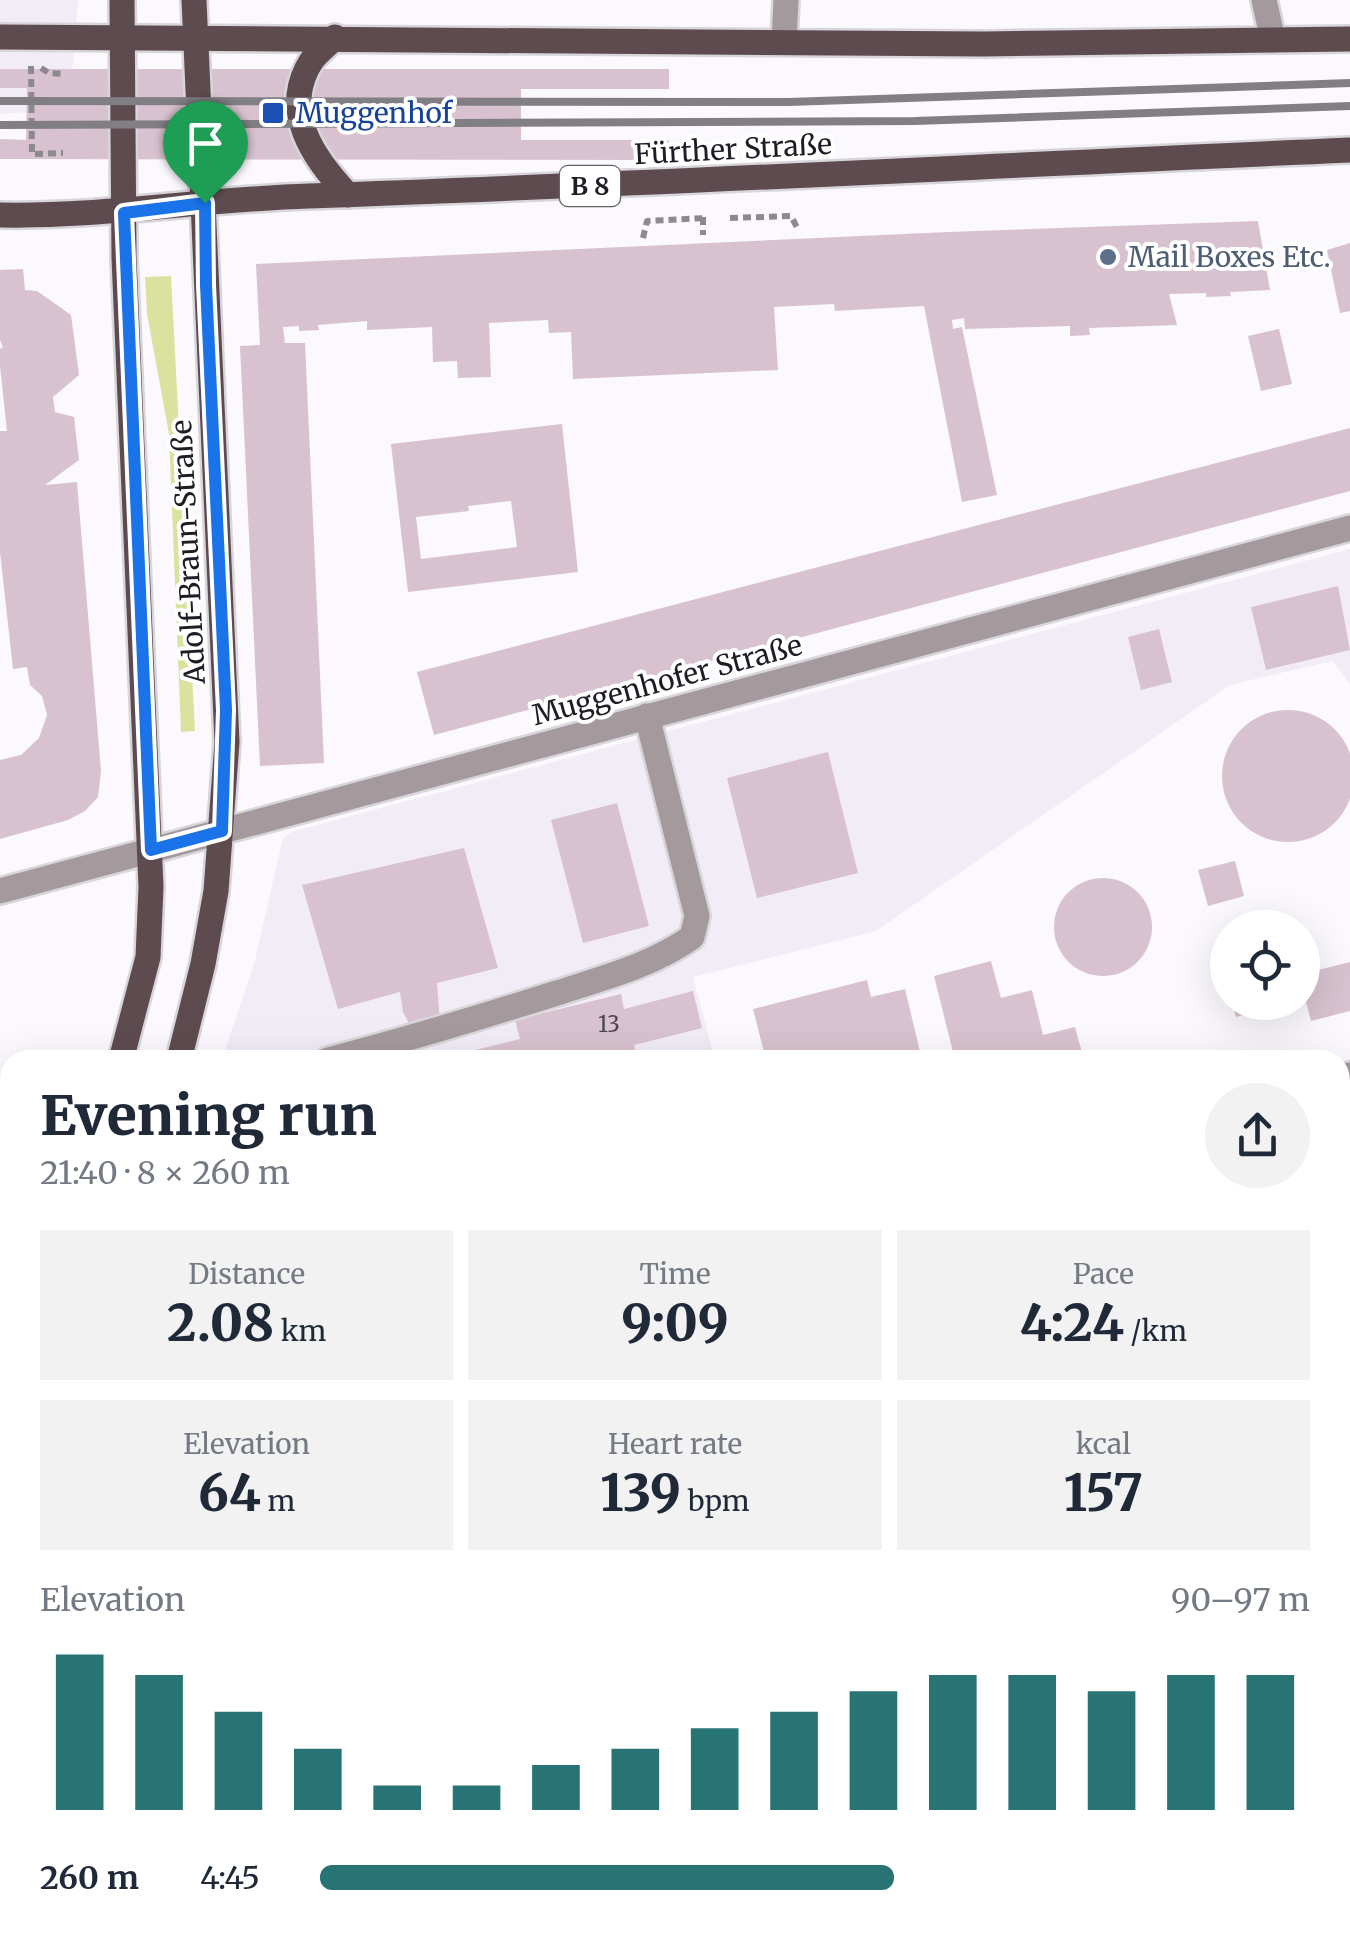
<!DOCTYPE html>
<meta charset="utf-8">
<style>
:root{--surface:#fff;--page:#f2f2f3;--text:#1f2937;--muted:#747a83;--accent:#287374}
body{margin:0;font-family:Merriweather,serif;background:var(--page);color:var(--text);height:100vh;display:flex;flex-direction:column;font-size:38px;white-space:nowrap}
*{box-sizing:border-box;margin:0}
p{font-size:32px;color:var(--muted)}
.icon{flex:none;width:55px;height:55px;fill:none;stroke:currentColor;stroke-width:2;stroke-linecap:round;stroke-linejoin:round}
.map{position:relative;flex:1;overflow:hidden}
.sheet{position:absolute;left:0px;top:1050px;width:1350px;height:888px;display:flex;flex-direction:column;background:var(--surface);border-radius:30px 30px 0 0;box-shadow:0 10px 40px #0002}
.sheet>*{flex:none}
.tools{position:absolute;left:1210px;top:910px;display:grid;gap:20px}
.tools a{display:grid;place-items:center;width:110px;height:110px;border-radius:50%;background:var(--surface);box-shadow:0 10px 40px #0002;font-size:50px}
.pin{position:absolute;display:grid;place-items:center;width:85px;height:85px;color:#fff;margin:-102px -42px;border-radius:50% 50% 50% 0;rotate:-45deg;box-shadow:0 0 10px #0007}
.pin .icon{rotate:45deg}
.round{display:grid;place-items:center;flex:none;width:105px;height:105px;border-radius:52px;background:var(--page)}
.overview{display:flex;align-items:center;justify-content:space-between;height:170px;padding:0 40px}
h1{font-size:55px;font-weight:800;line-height:75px}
.figures{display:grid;grid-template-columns:repeat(3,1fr);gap:15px;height:170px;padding:10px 40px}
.figures div{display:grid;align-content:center;border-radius:0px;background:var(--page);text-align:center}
.figures b{font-size:50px;font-weight:800}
.figures small{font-size:28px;font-weight:400}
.figures p{font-size:28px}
.chart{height:280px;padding:20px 40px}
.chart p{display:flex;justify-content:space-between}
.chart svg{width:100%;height:180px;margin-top:10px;stroke:var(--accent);stroke-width:6}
ul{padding:0 40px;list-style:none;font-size:32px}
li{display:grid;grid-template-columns:160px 120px 1fr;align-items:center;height:75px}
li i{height:25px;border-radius:12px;background:var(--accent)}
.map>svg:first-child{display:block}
.built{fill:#f2ecf7}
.green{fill:#dbe2a0}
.building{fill:#d8c2cf;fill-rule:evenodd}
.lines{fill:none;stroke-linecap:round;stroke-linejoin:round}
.minor-casing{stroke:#d8d6da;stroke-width:30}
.major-casing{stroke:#d8d6da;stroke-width:30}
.path{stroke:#8c898f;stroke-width:6;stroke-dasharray:8 5;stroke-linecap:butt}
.minor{stroke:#a4999c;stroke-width:25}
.major{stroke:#5e4b50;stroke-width:25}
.rail{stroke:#817e84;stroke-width:8}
.route-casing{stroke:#fff;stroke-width:20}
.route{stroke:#1a73e8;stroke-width:12}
.transit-dot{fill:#1a4fb4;stroke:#fff;stroke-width:4}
.service-dot{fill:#5c6f8a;stroke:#fff;stroke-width:4}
.labels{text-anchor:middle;stroke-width:8;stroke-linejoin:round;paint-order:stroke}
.number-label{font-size:22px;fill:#4e464f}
.shield{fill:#fff;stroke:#636066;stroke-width:2.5}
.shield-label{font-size:25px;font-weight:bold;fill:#201c24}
.transit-label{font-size:28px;fill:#164399;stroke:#fff;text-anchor:start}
.street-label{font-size:28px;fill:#201c24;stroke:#fff}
.service-label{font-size:28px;fill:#4e5e75;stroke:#fff;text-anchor:start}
</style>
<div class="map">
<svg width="1350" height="1937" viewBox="0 0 1350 1937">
<rect width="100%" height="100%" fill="#fbf9fd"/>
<g class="built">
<path d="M0 0H78L69 109 0 114Z"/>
<path d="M1350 549V684L1332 661 1230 685 876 931 693 977 715 1060H222L255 960 283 838 291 832Z"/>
</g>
<path class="green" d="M171 276 195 731 181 732 169 434 147 314 145 277Z"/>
<g class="building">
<path d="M0 69H669V89H521V140H669V160L0 159V139L26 140 27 88H0Z"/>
<path d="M1258 221 1270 290 1230 292 1231 296 1206 297V293L1169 294 1177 325 1089 328 1090 335 1070 336V326L965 329 964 318 952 320 953 329 962 327 997 495 962 502 924 306 835 311 834 304 774 307 778 370 573 379 571 332 549 333 548 320 489 323 491 377 458 378 457 361 433 362 432 327 367 330V321L318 325 319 330 299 331V326L283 327 285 343H305L324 763 260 766 240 346 260 345 256 264 948 232Z"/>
<path d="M1350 243V311L1340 313 1327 250Z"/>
<path d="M23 269 25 290 37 291 71 315 79 375 53 397 55 412 74 417 79 460 45 485 77 482 101 771 98 797 85 811 68 820 0 839V760L21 755 39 738 47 715 42 696 30 685 27 667 13 669 0 552V431H7L0 366V349L3 347 0 340V270Z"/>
<path d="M1279 329 1292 384 1261 391 1248 336Z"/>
<path d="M562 424 578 572 408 592 391 444ZM511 501 517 547 421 559 416 517 469 511 468 506Z"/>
<path d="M1350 428V491L434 735 417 672Z"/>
<path d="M1338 586 1350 650 1266 670 1251 607Z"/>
<path d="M1159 629 1172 682 1141 690 1128 637Z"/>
<circle cx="1288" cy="776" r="66"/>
<path d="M828 752 858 873 757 898 727 778Z"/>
<path d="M617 803 649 926 583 943 551 820Z"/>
<path d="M464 848 498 968 437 983 440 1023 413 1031 403 1012 400 992 338 1009 302 885Z"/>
<path d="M1235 861 1244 896 1208 906 1198 870Z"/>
<circle cx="1103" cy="927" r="49"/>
<path d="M991 961 1001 998 1032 990 1043 1035 1075 1027 1084 1060H955L934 976Z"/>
<path d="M1350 962V1011L1311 1021 1305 998 1302 999V974Z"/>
<path d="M867 980 871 997 905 989 922 1060H766L753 1009Z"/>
<path d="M693 991 702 1028 634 1045 637 1060H409L445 1050 446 1057 520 1039 515 1020 621 994 624 1009Z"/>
<path d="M1232 1002H1284V1004L1236 1017Z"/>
<path d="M1350 1143V1217L1343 1218 1340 1206V1146Z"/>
<path d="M1350 1711V1834L1340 1837V1714Z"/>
<path d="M200 1928H264L250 1937H206Z"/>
<path d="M697 1928H776L779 1937H699Z"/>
<path d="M979 1928H1032L1004 1937H981Z"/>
</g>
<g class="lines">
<g class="minor-casing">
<g id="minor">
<path d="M1264 0 1273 40"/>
<path d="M784 42 786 0"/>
<path d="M0 891 1350 528"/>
<path d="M328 1060C405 1040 481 1017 557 993 603 978 653 965 692 937L697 916 647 716"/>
<path d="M1340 1078 1350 1075"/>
<path d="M1340 1263 1350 1298"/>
<path d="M1340 1471 1350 1468"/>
<path d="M1340 1678 1350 1676"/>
<path d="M1340 1914 1350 1912"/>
<path d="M899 1928 902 1937"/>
<path d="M1260 1937 1293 1928"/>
</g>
</g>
<g class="major-casing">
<g id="major">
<path d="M0 37 983 44 1350 39"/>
<path d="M335 37C328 45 318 52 312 60 279 110 314 159 348 195"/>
<path d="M0 215C104 217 205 199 309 196 656 184 1003 165 1350 150"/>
<path d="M121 1060 148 957 151 887 124 258 122 0"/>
<path d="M179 1060 203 964 216 891 227 742 194 0"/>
<path d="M0 1537 9 1493 10 1448"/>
<path d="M0 1755 10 1777"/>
<path d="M149 1928 154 1937"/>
</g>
</g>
<g class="path">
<path d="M31 66 32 154 63 153"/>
<path d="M41 68 49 73 64 74"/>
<path d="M703 217V235"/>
<path d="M730 218 791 216 799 231"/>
<path d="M643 238 647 221 705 218"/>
</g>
<use href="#minor" class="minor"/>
<use href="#major" class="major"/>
<g class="rail">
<path d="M0 101 789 102 1350 83"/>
<path d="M0 125 915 121 1350 106"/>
</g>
</g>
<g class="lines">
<g class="route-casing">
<path id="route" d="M205 203 206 285 226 710 222 831 151 850 124 213Z"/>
</g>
<use href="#route" class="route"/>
</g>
<rect class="transit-dot" x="261" y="101" width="24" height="24" rx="5"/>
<circle class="service-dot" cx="1108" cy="257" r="10"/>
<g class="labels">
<g class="number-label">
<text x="609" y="1032">13</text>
</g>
<rect class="shield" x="560" y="166" width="60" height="40" rx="8"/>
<g class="shield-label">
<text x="590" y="195">B 8</text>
</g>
<g class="transit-label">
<text x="296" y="123">Muggenhof</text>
</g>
<g class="street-label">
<text transform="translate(733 149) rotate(-3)" y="10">Fürther Straße</text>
<text transform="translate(188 552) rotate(-93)" y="10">Adolf-Braun-Straße</text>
<text transform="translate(667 680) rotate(-15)" y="10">Muggenhofer Straße</text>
</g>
<g class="service-label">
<text x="1128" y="267">Mail Boxes Etc.</text>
</g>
</g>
</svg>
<div class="tools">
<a><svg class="icon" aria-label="locate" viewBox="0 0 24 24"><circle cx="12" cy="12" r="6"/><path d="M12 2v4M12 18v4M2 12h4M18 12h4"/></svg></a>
</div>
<div class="pin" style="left:205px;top:203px;background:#1e9e55"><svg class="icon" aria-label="arrive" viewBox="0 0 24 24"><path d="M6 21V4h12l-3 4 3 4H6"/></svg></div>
<section class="sheet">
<div class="overview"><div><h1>Evening run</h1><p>21:40 · 8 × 260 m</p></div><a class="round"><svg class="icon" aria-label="share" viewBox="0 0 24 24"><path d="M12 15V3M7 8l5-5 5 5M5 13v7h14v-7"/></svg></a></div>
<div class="figures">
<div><p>Distance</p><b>2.08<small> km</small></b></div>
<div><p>Time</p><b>9:09</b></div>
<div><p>Pace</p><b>4:24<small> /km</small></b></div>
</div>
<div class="figures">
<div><p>Elevation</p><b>64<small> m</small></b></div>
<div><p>Heart rate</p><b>139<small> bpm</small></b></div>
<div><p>kcal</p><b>157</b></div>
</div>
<div class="chart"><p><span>Elevation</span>90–97 m</p>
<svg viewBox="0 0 160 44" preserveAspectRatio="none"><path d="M5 44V6M15 44V11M25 44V20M35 44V29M45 44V38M55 44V38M65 44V33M75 44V29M85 44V24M95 44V20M105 44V15M115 44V11M125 44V11M135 44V15M145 44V11M155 44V11"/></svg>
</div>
<ul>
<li><b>260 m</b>4:45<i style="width:58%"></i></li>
</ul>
</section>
</div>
